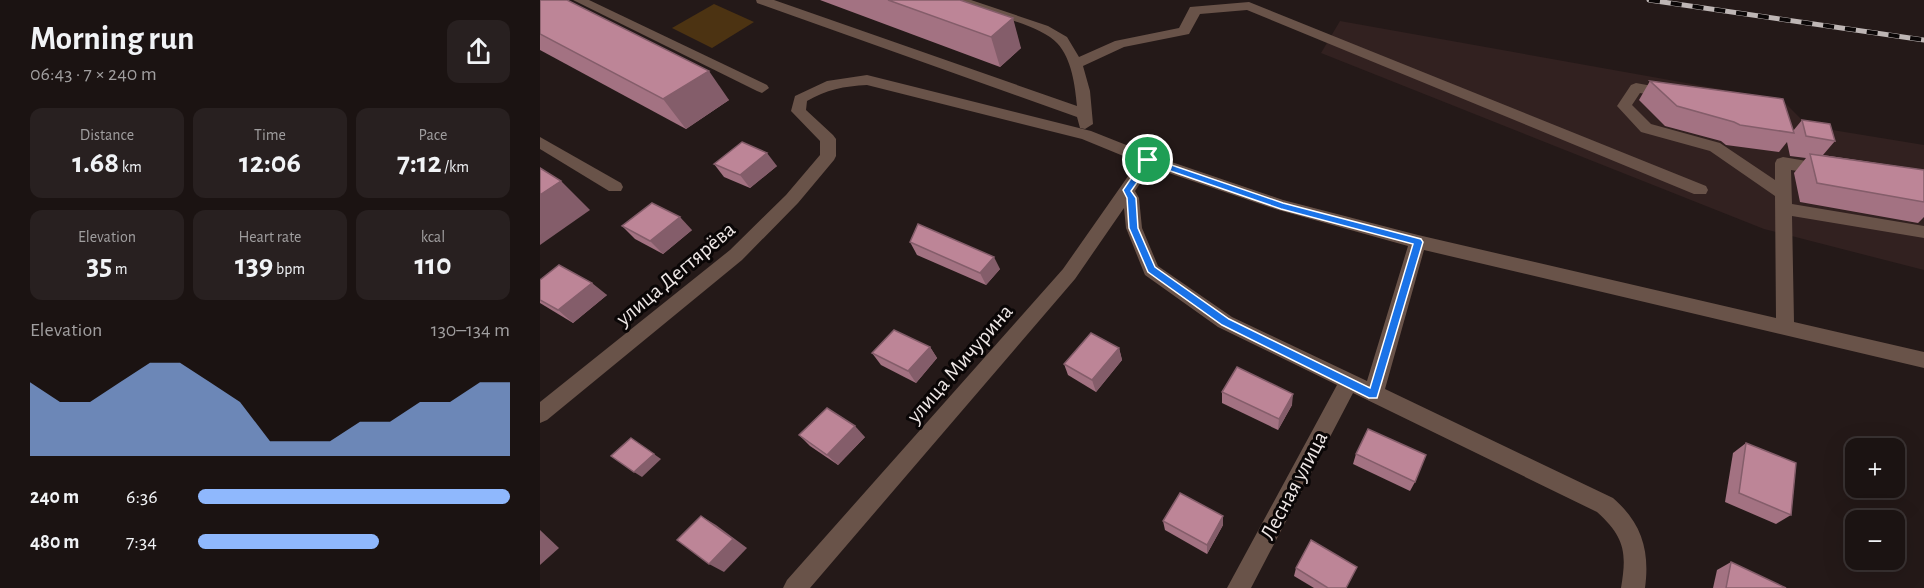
<!DOCTYPE html>
<meta charset="utf-8">
<style>
:root{--surface:#1b1312;--page:#282020;--text:#f1f3f6;--muted:#a09e9f;--line:#393232;--accent:#8fb8fd}
body{margin:0;font-family:"Alegreya Sans",sans-serif;background:var(--page);color:var(--text);height:100vh;display:flex;flex-direction:column;font-size:22px;white-space:nowrap}
*{box-sizing:border-box;margin:0}
p{font-size:20px;color:var(--muted)}
.icon{flex:none;width:33px;height:33px;fill:none;stroke:currentColor;stroke-width:2;stroke-linecap:round;stroke-linejoin:round}
.map{position:relative;flex:1;overflow:hidden}
.panel{display:flex;flex-direction:column;background:var(--surface);width:540px}
.panel>*{flex:none}
.buttons{position:absolute;left:1305px;top:438px;display:grid;gap:12px}
.buttons a{display:grid;place-items:center;width:60px;height:60px;border-radius:12px;background:var(--surface);box-shadow:0 6px 24px #0002,0 0 0 2px var(--line);font-size:30px}
.pin{position:absolute;display:grid;place-items:center;width:51px;height:51px;color:#fff;margin:-26px;border:3px solid #fff;border-radius:50%;box-shadow:0 2px 6px #0007}
.round{display:grid;place-items:center;flex:none;width:63px;height:63px;border-radius:12px;background:var(--page)}
.summary{display:flex;align-items:center;justify-content:space-between;height:102px;padding:0 30px}
h1{font-size:33px;font-weight:700;line-height:45px}
.metrics{display:grid;grid-template-columns:repeat(3,1fr);gap:9px;height:102px;padding:6px 30px}
.metrics div{display:grid;align-content:center;border-radius:12px;background:var(--page);text-align:center}
.metrics b{font-size:30px;font-weight:700}
.metrics small{font-size:16px;font-weight:400}
.metrics p{font-size:16px}
.chart{height:168px;padding:12px 30px}
.chart p{display:flex;justify-content:space-between}
.chart svg{width:100%;height:108px;margin-top:6px;fill:var(--accent);opacity:.7}
ul{padding:0 30px;list-style:none;font-size:20px}
li{display:grid;grid-template-columns:96px 72px 1fr;align-items:center;height:45px}
li i{height:15px;border-radius:8px;background:var(--accent)}
main{display:flex;flex:1;min-height:0}
.map>svg:first-child{display:block}
.built{fill:#322120}
.green{fill:#4c3312}
.lines{fill:none;stroke-linecap:round;stroke-linejoin:round}
.minor{fill:#695349;fill-rule:evenodd}
.rail-casing{stroke:#beb6b5;stroke-width:5}
.rail{stroke:#0a0606;stroke-width:4;stroke-dasharray:11;stroke-linecap:butt}
.wall{fill:#a37282}
.shaded-wall{fill:#845d6a}
.building{fill:#bd8597;stroke:#845d6a;stroke-width:1.5}
.route{fill:#1a73e8;stroke:#fff;stroke-width:1.5;fill-rule:evenodd}
.labels{text-anchor:middle;stroke-width:6;stroke-linejoin:round;paint-order:stroke}
.street-label{font-size:22px;fill:#eee7e6;stroke:#0a0606}
</style>
<main>
<section class="panel">
<div class="summary"><div><h1>Morning run</h1><p>06:43 · 7 × 240 m</p></div><a class="round"><svg class="icon" aria-label="share" viewBox="0 0 24 24"><path d="M12 15V3M7 8l5-5 5 5M5 13v7h14v-7"/></svg></a></div>
<div class="metrics">
<div><p>Distance</p><b>1.68<small> km</small></b></div>
<div><p>Time</p><b>12:06</b></div>
<div><p>Pace</p><b>7:12<small> /km</small></b></div>
</div>
<div class="metrics">
<div><p>Elevation</p><b>35<small> m</small></b></div>
<div><p>Heart rate</p><b>139<small> bpm</small></b></div>
<div><p>kcal</p><b>110</b></div>
</div>
<div class="chart"><p><span>Elevation</span>130–134 m</p>
<svg viewBox="0 0 160 44" preserveAspectRatio="none"><path d="M0 44V14L10 22L20 22L30 14L40 6L50 6L60 14L70 22L80 38L90 38L100 38L110 30L120 30L130 22L140 22L150 14L160 14V44z"/></svg>
</div>
<ul>
<li><b>240 m</b>6:36<i style="width:100%"></i></li>
<li><b>480 m</b>7:34<i style="width:58%"></i></li>
</ul>
</section>
<div class="map">
<svg width="1384" height="588" viewBox="0 0 1384 588">
<rect width="100%" height="100%" fill="#241918"/>
<path class="built" d="M800 21 1242 100 1268 126 1384 145V270L1224 229 781 53Z"/>
<path class="green" d="M174 4 214 22 172 48 132 28Z"/>
<g class="lines">
<g class="minor">
<path d="M33 0H49L227 85 229 88 222 93 217 91Z"/>
<path d="M216 0H234L537 106C535 86 532 59 517 43 500 24 438 11 412 3L411 0H431L508 26 527 37 539 57 575 41 639 28 650 7 709 2 1166 186 1168 190 1166 194H1154L707 10 660 14 649 34 584 47 543 66 550 91 553 124 545 129 540 128 537 117 217 3Z"/>
<path d="M327 75 551 131 614 156 743 200 878 235 1236 318 1235 196 1170 151 1101 132 1077 106 1091 85 1096 83 1134 90 1136 93 1129 98 1100 93 1092 105 1111 124 1180 143 1235 180V163L1237 159 1243 157 1290 165 1292 169 1290 173 1284 175 1251 170 1252 204 1384 226V238L1252 216 1254 322 1384 352V368L884 250 845 389 1073 498C1102 523 1110 551 1105 588H1081C1087 553 1085 537 1057 512L813 393 711 588H687L797 385 678 327 605 275 586 228 584 208 535 279 270 588H243L247 580 523 269 598 162 542 139 327 85C304 86 286 90 267 101L266 110 293 135 296 139V156L294 160 258 203 202 260 7 420 0 423V402L190 250 246 195 280 155V141L251 111 255 96 287 81ZM611 167 735 209 868 246 827 381 692 317 618 266 602 228 599 198 595 191Z"/>
<path d="M0 137 81 183 83 187 81 191H69L0 149Z"/>
</g>
<g class="rail-casing">
<path id="rail" d="M1109 0 1384 40"/>
</g>
<use href="#rail" class="rail"/>
</g>
<g class="wall">
<path d="M0 0 189 100 146 129 0 50Z"/>
<path d="M280 0H420L481 48 460 67Z"/>
<path d="M1110 81 1253 131 1262 120 1295 141 1283 155 1384 170V217L1378 223 1260 202 1254 173 1266 158 1250 156 1247 142 1239 152 1186 145 1181 141 1125 126 1099 100Z"/>
<path d="M174 164 237 166 210 188 184 177Z"/>
<path d="M82 226 152 230 123 254 95 239Z"/>
<path d="M370 242 460 269 446 285 377 255Z"/>
<path d="M0 280 67 295 33 323 0 303Z"/>
<path d="M390 347 397 358 376 383 341 365 332 353Z"/>
<path d="M579 348 582 360 556 392 528 375 524 364Z"/>
<path d="M682 392 752 405 738 430 682 403Z"/>
<path d="M259 435 325 437 298 465 270 446Z"/>
<path d="M1206 443 1251 515 1236 524 1185 502 1193 453Z"/>
<path d="M816 454 875 482 870 491 813 464Z"/>
<path d="M623 521 683 525 667 554 625 530Z"/>
<path d="M1191 562 1246 588H1173L1177 570Z"/>
<path d="M756 568 807 588H774L754 576Z"/>
</g>
<g class="shaded-wall">
<path d="M473 18 481 48 460 67 451 37Z"/>
<path d="M169 71 189 100 146 129 123 99Z"/>
<path d="M227 153 237 166 210 188 200 175Z"/>
<path d="M21 181 50 210 0 245V195Z"/>
<path d="M140 217 152 230 123 254 110 241Z"/>
<path d="M454 257 460 269 446 285 440 273Z"/>
<path d="M52 283 67 295 33 323 18 310Z"/>
<path d="M390 347 397 358 376 383 368 371Z"/>
<path d="M579 348 582 360 556 392 552 380Z"/>
<path d="M753 394 752 405 738 430 739 419Z"/>
<path d="M315 426 325 437 298 465 287 455Z"/>
<path d="M91 438 121 459 102 477 94 472Z"/>
<path d="M161 516 176 525 207 548 184 572 169 564Z"/>
<path d="M683 516V525L667 554V545Z"/>
<path d="M0 530 19 548 0 565Z"/>
</g>
<g class="building">
<path d="M0 0H27L169 71 123 99 0 34Z"/>
<path d="M348 0H420L473 18 451 37Z"/>
<path d="M1110 81 1243 99 1254 133 1200 125 1194 122 1137 106Z"/>
<path d="M1262 120 1290 124 1295 141 1266 136Z"/>
<path d="M202 142 227 153 200 175 174 164Z"/>
<path d="M1270 154 1384 170V202L1277 183Z"/>
<path d="M0 168 21 181 0 195Z"/>
<path d="M112 203 140 217 110 241 82 226Z"/>
<path d="M378 224 454 257 440 273 370 242Z"/>
<path d="M19 265 52 283 18 310 0 300V280Z"/>
<path d="M354 330 390 347 368 371 332 353Z"/>
<path d="M551 333 579 348 552 380 524 364Z"/>
<path d="M697 367 753 394 739 419 682 392Z"/>
<path d="M287 408 315 426 287 455 259 435Z"/>
<path d="M828 429 886 455 875 482 816 454Z"/>
<path d="M91 438 114 454 94 472 71 456Z"/>
<path d="M1206 443 1256 463 1251 515 1199 493Z"/>
<path d="M640 493 683 516 667 545 623 521Z"/>
<path d="M161 516 193 539 169 564 137 540Z"/>
<path d="M771 540 817 567 806 588H788L756 568Z"/>
<path d="M1191 562 1246 588H1186Z"/>
</g>
<path class="route" d="M608 157 743 203 881 239 883 242 837 398H829L682 325 608 272 589 228 587 198 583 190 605 158ZM610 164 741 209 873 244 830 388 689 319 615 267 598 228 596 198 591 191Z"/>
<g class="labels">
<g class="street-label">
<text transform="translate(135 273) rotate(-40)" y="8">улица Дегтярёва</text>
<text transform="translate(419 363) rotate(-49)" y="8">улица Мичурина</text>
<text transform="translate(753 485) rotate(-62)" y="8">Лесная улица</text>
</g>
</g>
</svg>
<div class="buttons">
<a>+</a>
<a>−</a>
</div>
<div class="pin" style="left:608px;top:160px;background:#1e9e55"><svg class="icon" aria-label="arrive" viewBox="0 0 24 24"><path d="M6 21V4h12l-3 4 3 4H6"/></svg></div>
</div>
</main>
